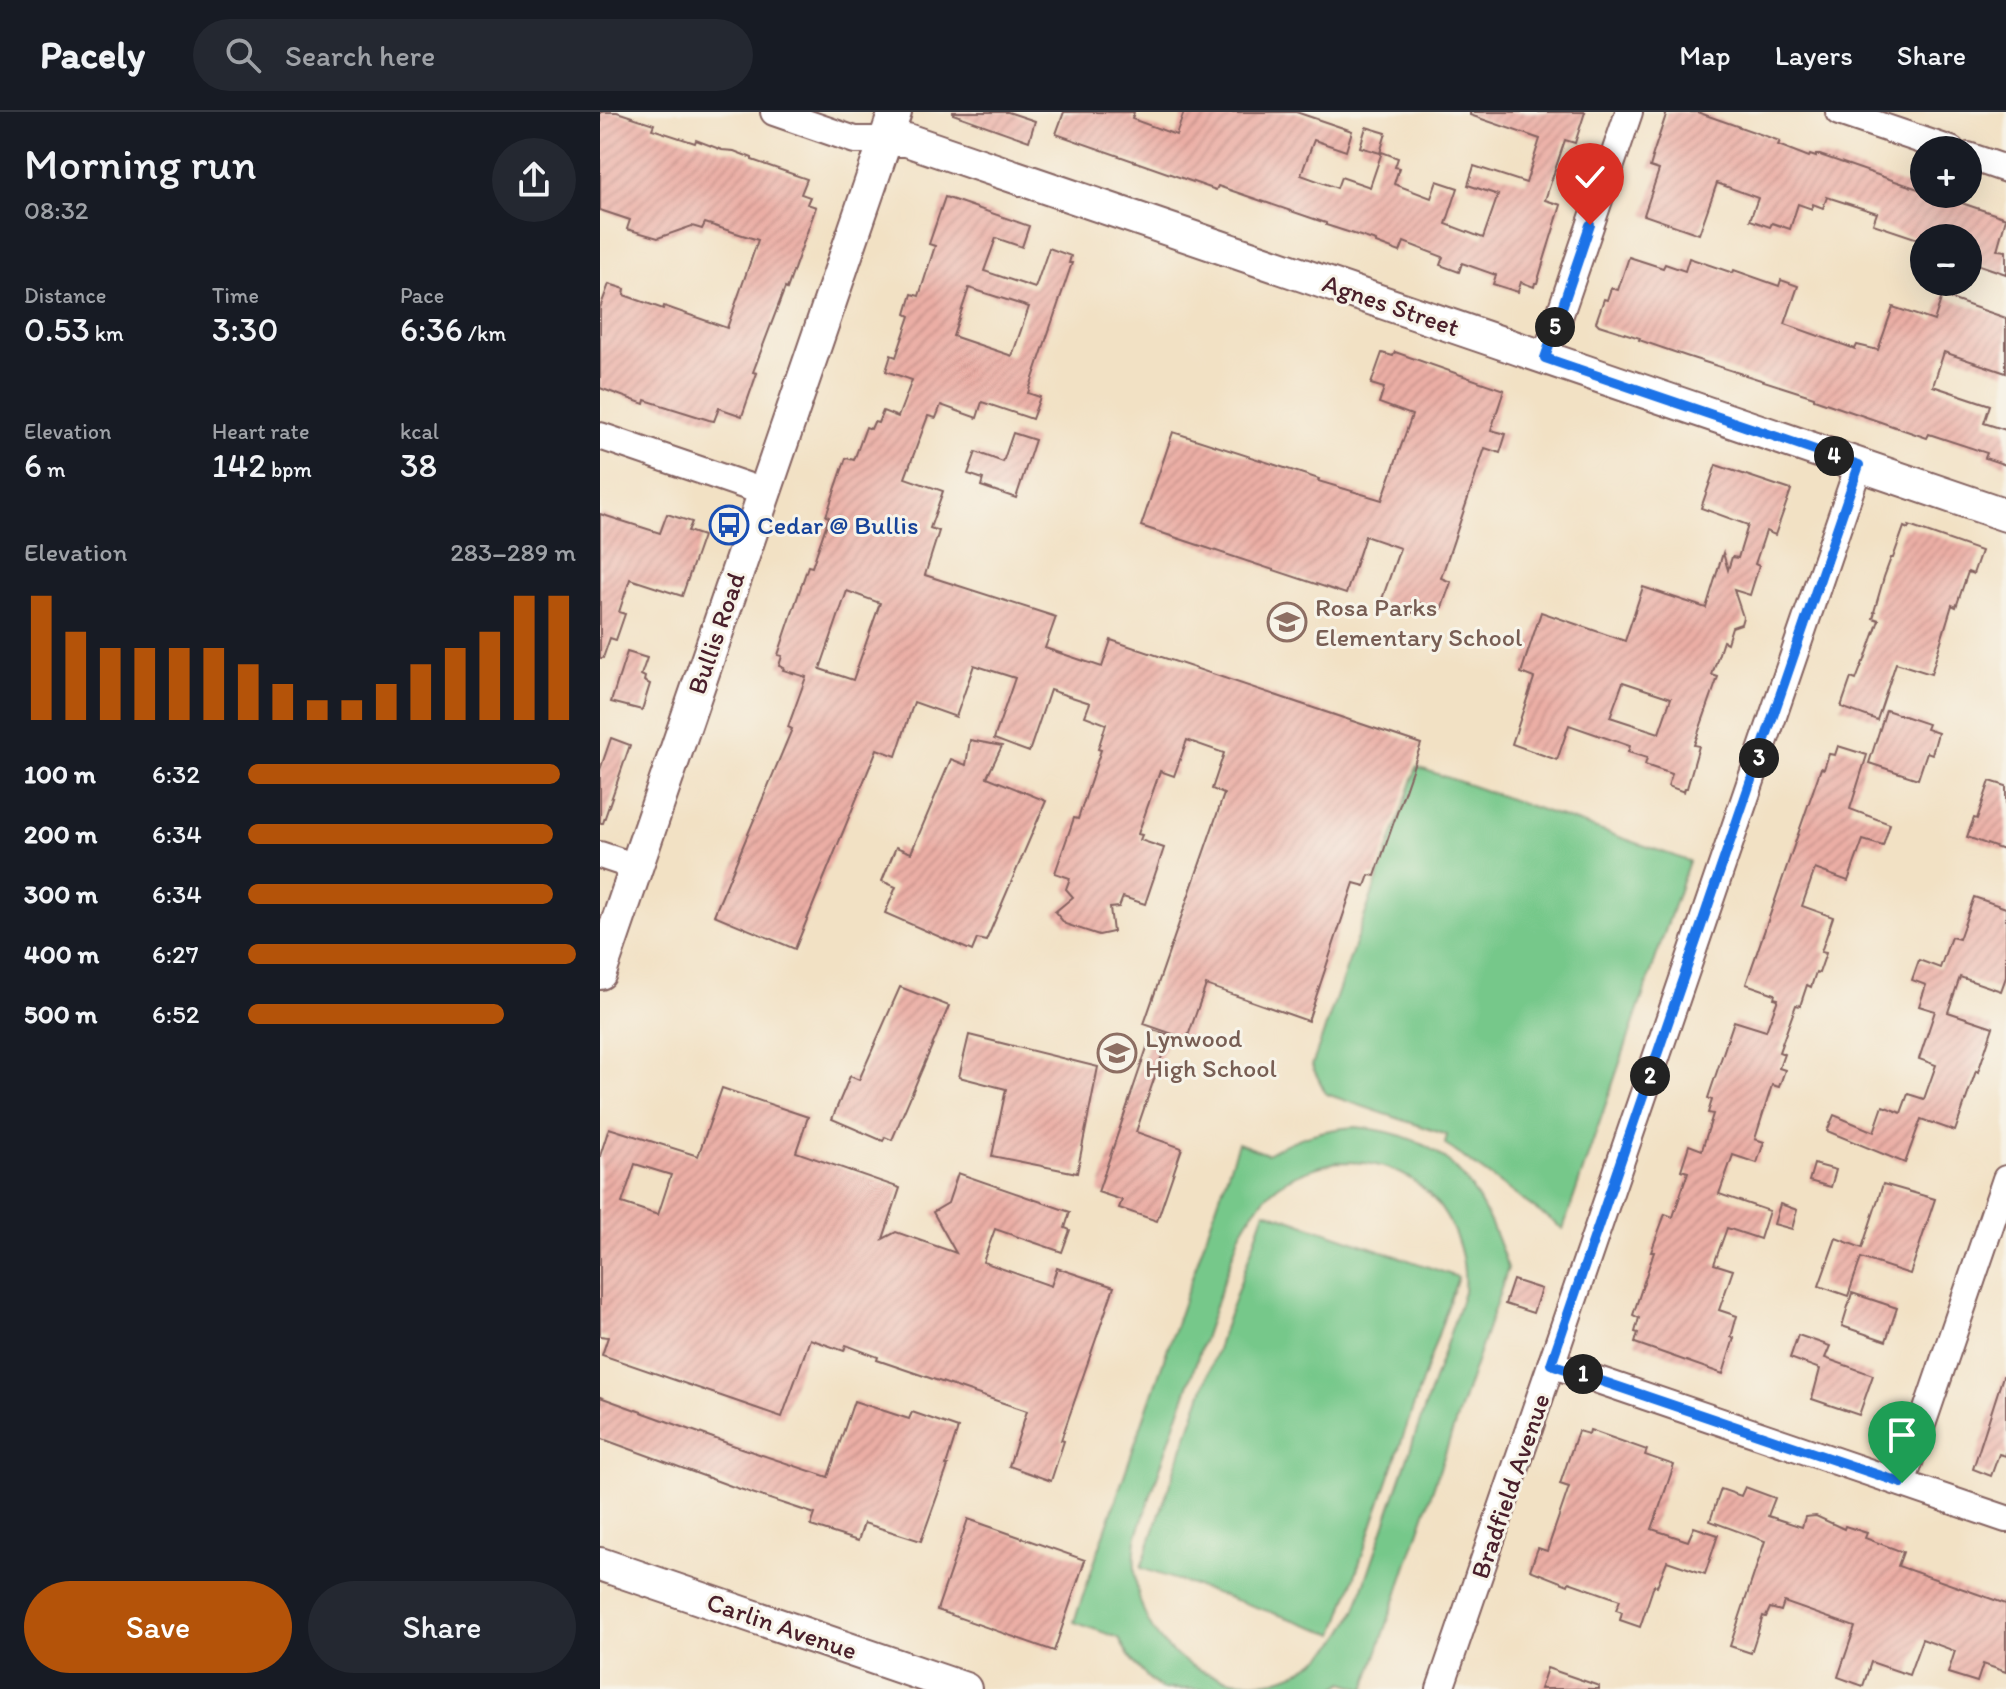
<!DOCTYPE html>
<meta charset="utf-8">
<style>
:root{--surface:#171b24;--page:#242831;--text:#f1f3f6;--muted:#9ea1a6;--line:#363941;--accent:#b45309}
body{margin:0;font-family:Itim,sans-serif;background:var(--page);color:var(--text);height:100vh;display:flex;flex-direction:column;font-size:30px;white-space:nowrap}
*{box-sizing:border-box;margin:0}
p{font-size:26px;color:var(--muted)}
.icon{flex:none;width:44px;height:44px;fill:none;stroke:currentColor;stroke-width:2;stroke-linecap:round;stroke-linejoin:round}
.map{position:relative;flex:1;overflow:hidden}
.details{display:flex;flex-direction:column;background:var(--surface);width:600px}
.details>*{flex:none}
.controls{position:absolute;left:1310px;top:24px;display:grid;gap:16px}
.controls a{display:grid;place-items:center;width:72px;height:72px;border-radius:50%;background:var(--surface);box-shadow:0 8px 32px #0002;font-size:40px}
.pin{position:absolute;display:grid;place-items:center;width:68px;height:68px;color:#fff;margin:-82px -34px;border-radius:50% 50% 50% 0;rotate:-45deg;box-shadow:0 0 8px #0007}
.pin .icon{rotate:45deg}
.km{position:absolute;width:40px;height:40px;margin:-20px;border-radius:50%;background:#222;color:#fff;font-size:22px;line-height:40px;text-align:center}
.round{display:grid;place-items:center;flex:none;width:84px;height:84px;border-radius:42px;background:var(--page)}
.headline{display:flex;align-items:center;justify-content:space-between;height:136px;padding:0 24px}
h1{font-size:44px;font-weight:600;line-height:60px}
.figures{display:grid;grid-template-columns:repeat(3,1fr);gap:12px;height:136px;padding:8px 24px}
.figures div{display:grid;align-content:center}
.figures b{font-size:34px;font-weight:600}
.figures small{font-size:22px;font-weight:400}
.figures p{font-size:22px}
.chart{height:224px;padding:16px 24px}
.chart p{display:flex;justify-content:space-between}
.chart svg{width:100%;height:144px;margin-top:8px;stroke:var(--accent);stroke-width:6}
.action{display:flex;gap:16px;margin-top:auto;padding:16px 24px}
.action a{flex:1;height:92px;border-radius:48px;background:var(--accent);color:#fff;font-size:32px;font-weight:600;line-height:92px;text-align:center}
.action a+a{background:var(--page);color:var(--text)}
ul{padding:0 24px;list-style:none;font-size:26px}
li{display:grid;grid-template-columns:128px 96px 1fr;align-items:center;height:60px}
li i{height:20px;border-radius:10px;background:var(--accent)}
header{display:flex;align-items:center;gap:48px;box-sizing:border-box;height:112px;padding:0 40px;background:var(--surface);border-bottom:2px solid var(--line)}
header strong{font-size:38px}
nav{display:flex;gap:44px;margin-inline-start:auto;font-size:28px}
.search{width:560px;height:72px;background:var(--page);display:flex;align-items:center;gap:20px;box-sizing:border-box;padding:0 28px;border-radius:44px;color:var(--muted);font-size:30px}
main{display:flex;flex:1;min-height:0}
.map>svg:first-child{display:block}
.green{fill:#76c88a;stroke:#60745a;stroke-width:2;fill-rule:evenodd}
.building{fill:url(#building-hatch);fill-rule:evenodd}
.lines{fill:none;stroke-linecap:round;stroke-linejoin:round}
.minor-casing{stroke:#856361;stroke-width:30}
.tertiary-casing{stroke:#856361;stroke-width:36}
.minor{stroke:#fff;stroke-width:26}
.tertiary{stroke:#fff;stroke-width:32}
.route-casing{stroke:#fff;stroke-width:16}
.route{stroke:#1a73e8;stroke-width:10}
.labels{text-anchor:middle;stroke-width:6;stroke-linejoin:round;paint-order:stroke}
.street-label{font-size:26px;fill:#4a1f2b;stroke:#f7f3e8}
.transit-label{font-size:26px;fill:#164399;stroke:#f7f3e8;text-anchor:start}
.education-label{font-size:26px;fill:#785e54;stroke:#f7f3e8;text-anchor:start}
</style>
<header>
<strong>Pacely</strong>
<div class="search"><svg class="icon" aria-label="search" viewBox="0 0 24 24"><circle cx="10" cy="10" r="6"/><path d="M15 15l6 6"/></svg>Search here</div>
<nav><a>Map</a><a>Layers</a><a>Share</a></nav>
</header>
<main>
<section class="details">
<div class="headline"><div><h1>Morning run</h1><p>08:32</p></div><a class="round"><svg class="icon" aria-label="share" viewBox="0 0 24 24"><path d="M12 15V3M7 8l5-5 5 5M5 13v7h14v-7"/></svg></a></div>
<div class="figures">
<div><p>Distance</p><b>0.53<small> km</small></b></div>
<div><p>Time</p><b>3:30</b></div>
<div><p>Pace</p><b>6:36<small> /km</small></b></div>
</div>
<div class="figures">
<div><p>Elevation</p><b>6<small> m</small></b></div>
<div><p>Heart rate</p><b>142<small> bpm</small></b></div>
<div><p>kcal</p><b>38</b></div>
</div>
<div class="chart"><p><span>Elevation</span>283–289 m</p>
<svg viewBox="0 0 160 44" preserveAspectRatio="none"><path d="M5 44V6M15 44V17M25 44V22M35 44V22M45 44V22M55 44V22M65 44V27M75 44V33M85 44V38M95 44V38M105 44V33M115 44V27M125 44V22M135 44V17M145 44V6M155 44V6"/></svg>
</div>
<ul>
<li><b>100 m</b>6:32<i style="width:95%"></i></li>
<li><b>200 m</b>6:34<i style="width:93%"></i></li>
<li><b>300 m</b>6:34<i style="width:93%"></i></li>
<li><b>400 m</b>6:27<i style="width:100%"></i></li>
<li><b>500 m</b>6:52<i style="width:78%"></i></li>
</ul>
<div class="action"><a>Save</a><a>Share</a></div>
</section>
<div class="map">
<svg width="1406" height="1577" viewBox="0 0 1406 1577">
<defs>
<pattern id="building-hatch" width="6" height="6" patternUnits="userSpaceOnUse" patternTransform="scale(2)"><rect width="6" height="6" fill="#ebaea5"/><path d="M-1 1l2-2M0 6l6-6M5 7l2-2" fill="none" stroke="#cb958e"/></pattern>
</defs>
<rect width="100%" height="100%" fill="#f7f3e8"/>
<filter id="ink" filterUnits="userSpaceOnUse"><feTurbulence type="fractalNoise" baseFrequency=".0125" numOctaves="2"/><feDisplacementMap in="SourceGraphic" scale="16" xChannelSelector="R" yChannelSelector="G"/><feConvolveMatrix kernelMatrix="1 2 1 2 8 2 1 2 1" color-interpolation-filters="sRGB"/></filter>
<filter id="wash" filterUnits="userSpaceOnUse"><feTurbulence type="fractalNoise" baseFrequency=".006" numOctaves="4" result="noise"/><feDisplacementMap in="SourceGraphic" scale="32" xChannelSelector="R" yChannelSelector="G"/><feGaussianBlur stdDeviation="1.8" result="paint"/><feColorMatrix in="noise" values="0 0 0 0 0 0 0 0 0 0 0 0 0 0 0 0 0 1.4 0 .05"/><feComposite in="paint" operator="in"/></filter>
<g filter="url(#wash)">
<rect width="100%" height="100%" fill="#f2e1c4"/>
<g class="green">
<path d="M817 655 1089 749 963 1117 845 1032 847 1023 726 982 712 954Z"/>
<path d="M756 1015C851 1024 879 1073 908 1156L765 1577 744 1570 734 1577H562C544 1565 528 1546 519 1526L474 1510 638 1031 667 1042C696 1025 723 1017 756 1015ZM737 1050C754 1050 770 1050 787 1056 838 1072 868 1128 864 1180L756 1497C751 1508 745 1520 737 1529 722 1548 698 1562 675 1568 622 1577 564 1551 544 1500 534 1476 533 1452 536 1427L639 1124C665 1076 685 1062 737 1050Z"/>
<path d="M665 1099 858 1165 735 1522 541 1456Z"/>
</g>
<g id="blocks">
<g class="building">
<path d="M0 0H17L54 12 52 17 95 31 96 28 122 38 134 39 152 46V48L207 67 201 82 210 85 207 92 216 95 187 177 185 176 153 260 157 261 142 304 119 296 114 309 109 308 45 288 44 292 0 276V196L9 172 25 177 24 183 63 197 64 194 127 216 158 128 105 111 102 117 92 114 58 126 27 117 30 108 0 98Z"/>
<path d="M353 0H408L435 9 429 29 353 2Z"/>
<path d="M464 0H534L532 7 576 23 584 0H696L752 19 746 39 714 28 701 63 737 76 741 65 770 75 782 40 798 46 795 55 799 56 794 72 831 86 837 69 858 76 846 112 883 126 898 83 868 73 874 54 926 71 940 27 870 3V0H985L975 31 965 28 945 88 961 93 937 171H935L934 175 921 170 918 180 893 172 896 163 862 151 859 160 840 153 843 145 804 130 800 140 776 131V129L726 113V111L618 74 616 78 456 22Z"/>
<path d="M1067 0H1097L1180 29 1178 33 1209 45 1210 43 1216 45V43H1220L1324 79V82H1335L1406 106 1397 138 1406 139V162L1368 149V126H1315L1273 112 1277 101 1227 85 1223 96 1213 92 1212 97 1198 92 1190 117 1172 111 1170 115 1150 108 1158 86 1117 71 1099 122 1044 103 1059 58 1050 55 1053 45H1052Z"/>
<path d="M766 15 786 21 780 41 760 35Z"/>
<path d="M345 85 429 114 422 135 396 126 384 159 435 176 449 136 471 144 469 151H472L428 281 440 285 432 307 382 290 377 306 341 293 336 306 328 304 305 366 343 379 330 416 339 419 325 463 456 505 445 536 502 555 511 528 821 632 775 764 769 763 765 774 754 771 708 909 606 873 587 927 544 912 624 682 612 677 624 641 587 628 574 664 560 659 538 722 542 723 540 728 564 736 545 792 523 785 519 795 510 796 513 820 499 823 465 812 455 800 473 785 466 777 470 766 455 761 474 706 478 707 501 638 498 637 506 612 485 604 490 591 450 578 429 640 394 627 415 566 374 553 356 605 314 590 296 644 277 637 195 837 114 803 192 617 188 615 206 565 183 558 184 556 179 554 182 544 178 543 208 454 212 455 229 405 226 404 246 346 254 348 266 315 271 317 274 310 278 311 283 299 298 305 312 268 286 259 291 243 296 245 310 204 306 202 312 182 319 184 335 134 329 132ZM369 176 429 195 412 244 353 224ZM247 479 280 491 253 568 220 557Z"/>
<path d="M1029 145 1063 156 1065 152 1085 159 1089 146 1133 161 1134 158 1179 174 1181 168 1198 174 1185 212 1255 237 1257 233 1278 238 1293 195 1334 209 1342 184 1406 206V261L1344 240 1333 274 1390 293 1384 311 1406 318V353L1385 346 1387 341 1329 322 1327 326 1214 287V285L1086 244 1039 228 1040 226 999 213 996 210 1004 187 1007 188 1011 176 1018 178Z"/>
<path d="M795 240 904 278 891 318 906 322 900 341 885 336 841 466 851 470 841 498 817 490 813 501 781 490 800 436 765 424 746 482 541 414 573 320 719 367 718 369 782 388 812 303 779 291 784 276 771 272 782 241 793 244Z"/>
<path d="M413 321 435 328 416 386 381 374 383 367 368 362 376 340 403 350Z"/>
<path d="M1116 353 1191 378 1175 423 1166 419 1155 452 1159 454 1150 483 1134 478 1143 505 1141 512 1132 515 1127 531 1123 529 1112 563 1118 565 1094 633 1099 634 1087 676H1085L1084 680 1068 674 1072 662 1045 653 1047 646 1028 640 1030 634 969 613 957 648 912 632 934 566 921 561 941 500 1025 529 1043 475 1106 496 1123 441 1128 458 1132 445 1138 446 1148 413 1101 396ZM1023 570 1071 586 1059 621 1010 605Z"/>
<path d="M0 402 60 421 67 402 92 410 88 419 103 424 82 484 30 467 19 500 25 502 16 528 10 526 3 546H0Z"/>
<path d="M1309 414 1381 439 1373 462 1368 460 1356 495 1352 493 1331 562 1296 551 1277 608 1241 595 1251 566 1256 568 1263 550H1264L1279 508 1273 506 1275 500H1274L1284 465 1291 446H1293L1304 415 1308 417Z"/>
<path d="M27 540 47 546 41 563 45 565 44 569 50 572 42 598 11 590Z"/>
<path d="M1286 598 1328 612 1326 617 1338 621 1332 642 1327 640 1318 667 1269 651Z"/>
<path d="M11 626 30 633 3 711H0V658Z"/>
<path d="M370 628 402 634 387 665 446 689 386 829 377 827 372 839 285 801 296 775 282 769 296 735 311 741 351 647 366 653Z"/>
<path d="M1238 634 1267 643 1250 697 1290 712 1283 734 1263 728 1248 769 1215 757 1202 794 1233 805 1221 840 1226 841 1219 861 1216 860 1211 875 1207 873 1200 894 1196 893 1179 940 1184 942 1179 956 1185 958 1179 975 1172 973 1155 1027 1164 1030 1157 1051 1133 1043 1119 1082 1169 1099 1160 1127 1127 1116 1114 1152 1133 1158 1119 1198 1137 1204 1131 1225 1134 1226 1123 1262 1035 1231 1038 1221 1035 1220 1039 1206 1033 1203 1054 1140H1051L1065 1102 1073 1105 1088 1060 1081 1058 1089 1033 1102 1038 1113 1002 1108 1001 1112 988 1108 986 1134 909 1166 919 1178 887 1174 886 1175 882 1146 872 1221 656 1224 657 1229 642 1235 643Z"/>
<path d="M1390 669 1406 674V739L1367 725 1374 706 1377 707Z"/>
<path d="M1374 785 1406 796V865L1401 879 1360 865 1348 900 1393 915 1378 960 1376 959 1355 1019 1321 1007 1305 1051 1227 1019 1234 1003 1274 1020 1283 994 1301 1001 1308 982 1324 987 1336 953 1319 947 1335 899 1319 894 1326 873 1312 868 1319 848 1340 856 1351 825 1359 827Z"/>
<path d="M300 875 349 894 292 1028 285 1025 283 1029 232 1007 250 964 259 968Z"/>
<path d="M553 918 569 923 536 1020 582 1036 557 1109 519 1096 522 1088 498 1080Z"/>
<path d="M369 923 498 955 477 1061 392 1044 406 977 359 965Z"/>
<path d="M122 976 208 1005 196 1040 300 1076 283 1127 296 1120 356 1141 333 1100 348 1091 358 1061 470 1100 465 1116 470 1118 462 1140 395 1117 383 1150 451 1174 457 1156 514 1175 461 1328 464 1329 451 1369 409 1354 427 1299 277 1248 278 1245 246 1233 244 1239 210 1227 182 1305 2 1243 8 1225 0 1224V1044L9 1016 98 1044ZM35 1052 71 1063 58 1103 22 1091Z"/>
<path d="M1214 1052 1236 1058 1231 1075 1209 1069Z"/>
<path d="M1283 1072 1335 1087 1310 1162 1261 1146 1248 1184 1219 1174 1236 1126 1262 1136Z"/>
<path d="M1180 1092 1197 1098 1192 1117 1174 1112Z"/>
<path d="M913 1168 941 1177 933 1201 905 1192Z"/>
<path d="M1252 1181 1297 1196 1286 1229 1242 1214Z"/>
<path d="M1198 1223 1230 1234 1225 1246 1273 1263 1259 1303 1212 1287 1220 1257 1190 1246Z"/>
<path d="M1403 1264 1406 1265V1344L1399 1342 1391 1364 1373 1357Z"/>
<path d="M0 1285 138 1335 228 1365 254 1289 309 1307 312 1300 358 1316 346 1354H348L321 1429 264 1411 258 1429 211 1414 215 1402 131 1374 0 1326Z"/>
<path d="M990 1318 1047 1338 1045 1343 1074 1353 1052 1417 1088 1429 1094 1415 1118 1423 1105 1462 1067 1449 1057 1474 1054 1473 1040 1515 1020 1508 1022 1500 1016 1498 1020 1488 969 1470 968 1473 930 1458 938 1436 947 1439 969 1375 960 1372 978 1319 989 1322Z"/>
<path d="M1145 1375 1175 1386 1168 1404 1202 1415 1205 1405 1216 1404 1244 1417 1245 1414 1267 1421 1265 1426 1303 1440 1298 1454 1406 1492V1560L1383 1552 1377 1570 1348 1561 1355 1539 1322 1527 1309 1563 1271 1550 1263 1574 1238 1565 1255 1515 1184 1490 1181 1499 1170 1496 1166 1505 1163 1504 1151 1541 1130 1534 1165 1429 1110 1409 1121 1377 1141 1384Z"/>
<path d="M368 1407 485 1448 454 1539 337 1498Z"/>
<path d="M947 1556 999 1574V1577H940Z"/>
</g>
</g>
</g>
<g filter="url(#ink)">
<use href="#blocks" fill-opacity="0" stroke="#856361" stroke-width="2"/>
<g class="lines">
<g class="minor-casing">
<g id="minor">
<path d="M174 0 255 28H285"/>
<path d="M1239 0 1351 38"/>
<path d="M1368 44 1406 57"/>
<path d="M945 246 1029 0"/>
<path d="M0 324 164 380"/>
<path d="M0 743 36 755"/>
<path d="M951 1252 1406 1407"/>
<path d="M1302 1371 1406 1067"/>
<path d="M840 1577 1259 353"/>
</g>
</g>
<g class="tertiary-casing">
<g id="tertiary">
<path d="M285 28H307L1406 403"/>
<path d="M0 861 295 0"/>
<path d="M0 1452 365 1577"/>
</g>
</g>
<use href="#minor" class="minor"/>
<use href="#tertiary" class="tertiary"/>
</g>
</g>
<g class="lines" filter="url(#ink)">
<g class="route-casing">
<path id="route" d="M990 113 945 246 1259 353 951 1252 1302 1371"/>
</g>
<use href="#route" class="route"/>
</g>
<defs>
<g id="bus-ring" transform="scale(2)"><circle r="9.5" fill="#f7f3e8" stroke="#1a4fb4" stroke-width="1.5"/><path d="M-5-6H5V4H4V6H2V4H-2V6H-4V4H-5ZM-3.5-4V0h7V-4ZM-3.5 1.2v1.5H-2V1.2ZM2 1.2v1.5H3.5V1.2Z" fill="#1a4fb4"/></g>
<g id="school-ring" transform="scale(2)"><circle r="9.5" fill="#f7f3e8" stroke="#8d6e63" stroke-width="1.5"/><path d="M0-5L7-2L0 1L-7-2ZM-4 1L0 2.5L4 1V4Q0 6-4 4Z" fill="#8d6e63"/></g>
</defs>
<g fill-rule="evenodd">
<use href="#bus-ring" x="129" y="413"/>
<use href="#school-ring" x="687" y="510"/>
<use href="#school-ring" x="517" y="941"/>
</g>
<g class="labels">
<g class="street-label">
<text transform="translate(791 193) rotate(19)" y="9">Agnes Street</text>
<text transform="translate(116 521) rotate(-71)" y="9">Bullis Road</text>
<text transform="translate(910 1374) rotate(-71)" y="9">Bradfield Avenue</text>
<text transform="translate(182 1514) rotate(19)" y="9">Carlin Avenue</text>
</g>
<g class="transit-label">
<text x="157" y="422">Cedar @ Bullis</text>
</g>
<g class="education-label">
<text x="715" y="504">Rosa Parks<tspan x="715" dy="30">Elementary School</tspan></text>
<text x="545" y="935">Lynwood<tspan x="545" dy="30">High School</tspan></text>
</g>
</g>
</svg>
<div class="controls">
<a>+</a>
<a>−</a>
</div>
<div class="pin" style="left:1302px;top:1371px;background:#1e9e55"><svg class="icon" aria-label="arrive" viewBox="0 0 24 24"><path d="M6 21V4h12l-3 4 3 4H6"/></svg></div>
<div class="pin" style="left:990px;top:113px;background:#d93025"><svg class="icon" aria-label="check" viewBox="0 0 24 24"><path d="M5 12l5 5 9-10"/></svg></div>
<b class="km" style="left:983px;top:1262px">1</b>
<b class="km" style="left:1050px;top:964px">2</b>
<b class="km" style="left:1159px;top:646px">3</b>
<b class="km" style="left:1234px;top:344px">4</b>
<b class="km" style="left:955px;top:215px">5</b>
</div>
</main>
